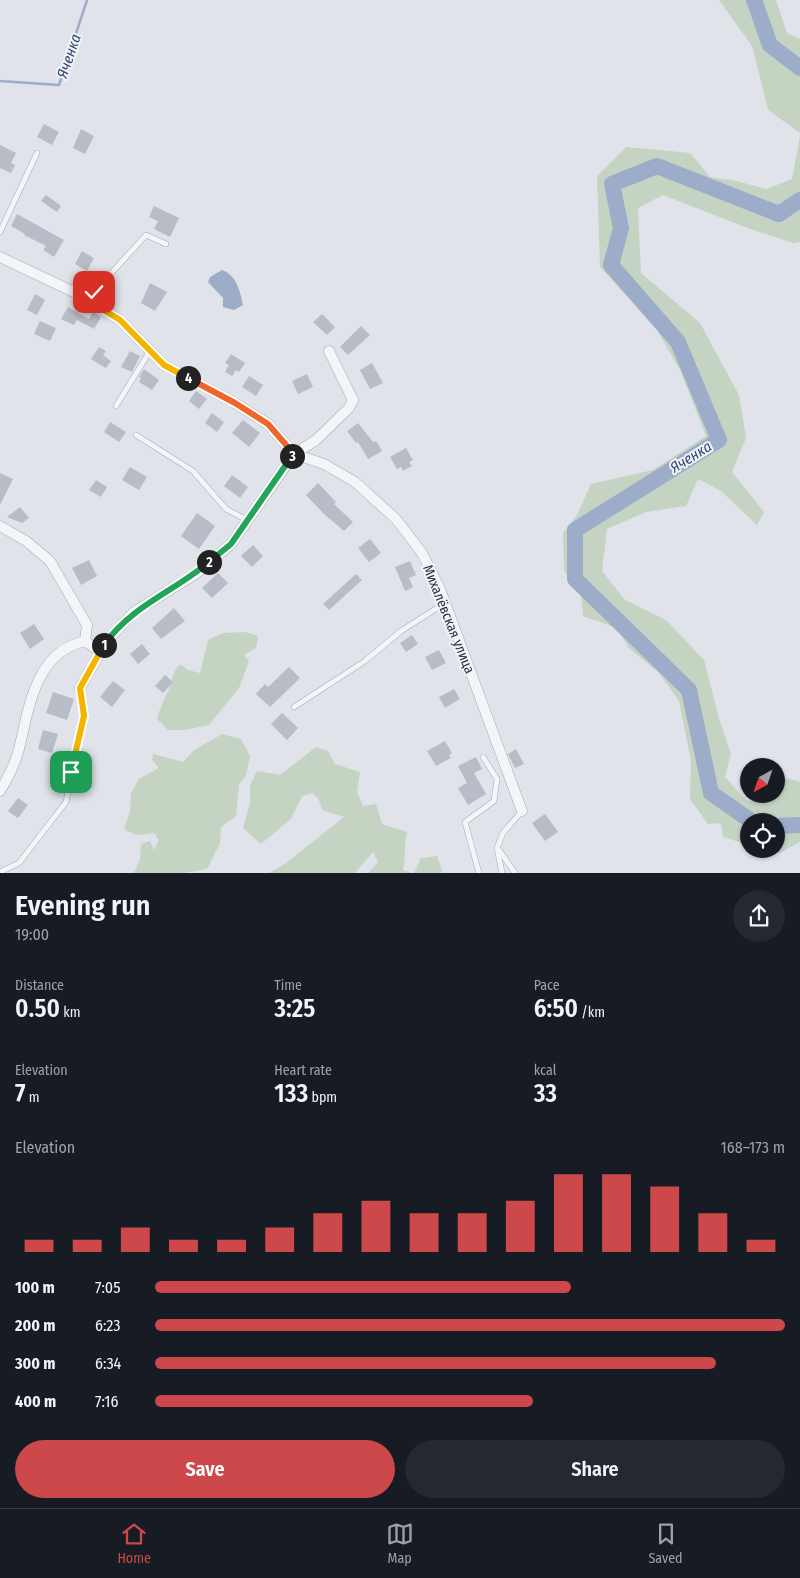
<!DOCTYPE html>
<meta charset="utf-8">
<style>
:root{--surface:#171b24;--page:#242831;--text:#f1f3f6;--muted:#9ea1a6;--line:#363941;--accent:#cd484a}
body{margin:0;font-family:"Fira Sans Condensed",sans-serif;background:var(--page);color:var(--text);height:100vh;display:flex;flex-direction:column;font-size:19px;white-space:nowrap}
*{box-sizing:border-box;margin:0}
p{font-size:16px;color:var(--muted)}
.icon{flex:none;width:28px;height:28px;fill:none;stroke:currentColor;stroke-width:2;stroke-linecap:round;stroke-linejoin:round}
.map{position:relative;height:873px;overflow:hidden}
.side{display:flex;flex-direction:column;background:var(--surface);flex:1}
.side>*{flex:none}
.needle{width:32px;rotate:220deg}
.buttons{position:absolute;left:740px;top:758px;display:grid;gap:10px}
.buttons a{display:grid;place-items:center;width:45px;height:45px;border-radius:50%;background:var(--surface);box-shadow:0 1px 4px #0004;font-size:25px}
.pin{position:absolute;display:grid;place-items:center;width:42px;height:42px;color:#fff;margin:-21px;border-radius:10px;box-shadow:0 2px 8px #0006}
.km{position:absolute;width:25px;height:25px;margin:-12px;border-radius:50%;background:#222;color:#fff;font-size:14px;line-height:25px;text-align:center}
.round{display:grid;place-items:center;flex:none;width:52px;height:52px;border-radius:26px;background:var(--page)}
.headline{display:flex;align-items:center;justify-content:space-between;height:85px;padding:0 15px}
h1{font-size:28px;font-weight:600;line-height:38px}
.figures{display:grid;grid-template-columns:repeat(3,1fr);gap:8px;height:85px;padding:5px 15px}
.figures div{display:grid;align-content:center}
.figures b{font-size:25px;font-weight:600}
.figures small{font-size:14px;font-weight:400}
.figures p{font-size:14px}
.chart{height:140px;padding:10px 15px}
.chart p{display:flex;justify-content:space-between}
.chart svg{width:100%;height:90px;margin-top:5px;stroke:var(--accent);stroke-width:6}
.primary-button{display:flex;gap:10px;margin-top:auto;padding:10px 15px}
.primary-button a{flex:1;height:58px;border-radius:30px;background:var(--accent);color:#fff;font-size:20px;font-weight:600;line-height:58px;text-align:center}
.primary-button a+a{background:var(--page);color:var(--text)}
ul{padding:0 15px;list-style:none;font-size:16px}
li{display:grid;grid-template-columns:80px 60px 1fr;align-items:center;height:38px}
li i{height:12px;border-radius:6px;background:var(--accent)}
.dock{display:flex;justify-content:space-around;align-items:center;height:70px;border-top:1px solid var(--line);background:var(--surface);font-size:14px;color:var(--muted)}
.dock a{display:grid;justify-items:center;gap:2px}
.dock .current{color:var(--accent)}
.map>svg:first-child{display:block}
.green{fill:#c4d3c2}
.water{fill:#9dacc9}
.lines{fill:none;stroke-linecap:round;stroke-linejoin:round}
.stream{stroke:#9dacc9;stroke-width:2.5}
.river{stroke:#9dacc9;stroke-width:16}
.building{fill:#b8bcc6}
.service-casing{stroke:#a6a9b4;stroke-width:6}
.minor-casing{stroke:#a6a9b4;stroke-width:11}
.service{stroke:#f4f5f8;stroke-width:5}
.minor{stroke:#f4f5f8;stroke-width:10}
.split-1-casing{stroke:#fff;stroke-width:10}
.split-2-casing{stroke:#fff;stroke-width:10}
.split-3-casing{stroke:#fff;stroke-width:10}
.split-4-casing{stroke:#fff;stroke-width:10}
.split-5-casing{stroke:#fff;stroke-width:10}
.split-1{stroke:#f5b400;stroke-width:6}
.split-2{stroke:#22a559;stroke-width:6}
.split-3{stroke:#22a559;stroke-width:6}
.split-4{stroke:#f0652b;stroke-width:6}
.split-5{stroke:#f5b400;stroke-width:6}
.labels{text-anchor:middle;stroke-width:4;stroke-linejoin:round;paint-order:stroke}
.street-label{font-size:14px;fill:#2a2f41;stroke:#f1f3f7}
.water-label{font-size:15px;font-style:italic;fill:#344875;stroke:#f1f3f7}
</style>
<div class="map">
<svg width="800" height="873" viewBox="0 0 800 873">
<rect width="100%" height="100%" fill="#e1e3ea"/>
<g class="green">
<path d="M719 0H776L787 33 800 39V133L768 110 752 46Z"/>
<path d="M800 136V242L793 243 750 229 663 195 638 208 641 273 700 323 739 395 746 438 732 472 764 512 757 525 721 491 698 479 686 506 646 512 607 529 602 571 625 600 666 620 704 660 719 718 731 754 725 777 747 801 768 802 764 794H776V775L800 782V842L780 853 764 849H776V821H749V845L723 837 721 823 708 824 690 799 691 761 679 701 659 673 629 648 617 628 583 616 581 595 564 571 563 533 577 515 591 484 653 470 706 436 680 370 657 330 600 267 597 176 626 147 690 153 710 177 737 181 766 189 792 179Z"/>
<path d="M245 632 258 636 256 648 244 655 249 661 239 688 209 725 185 730H168L157 719C160 707 164 700 169 689 175 677 169 677 180 664L188 670 200 673 208 640 223 633Z"/>
<path d="M222 734 241 739 250 756 246 776 239 784 236 816 221 827 220 843 207 869 184 873H134L140 859 141 844 150 841 154 850 159 840 154 833 136 835 124 829 130 811 131 793 139 779 159 768 152 760 153 754 183 762 194 750Z"/>
<path d="M316 747 328 751 335 764 360 772 357 792 363 806 376 804 382 824 407 832C404 846 406 857 403 870L413 873H368L378 862 373 852 355 873H269L286 863 344 817 322 810 319 800 313 793 302 796 291 819 261 844 243 828 250 803V785L257 771 280 775Z"/>
<path d="M437 856 442 870 441 873H414L421 858Z"/>
</g>
<path class="water" d="M222 270C236 275 240 290 243 305L234 310 223 307V298L208 282 210 277Z"/>
<g class="lines">
<path class="stream" d="M0 81 59 85 87 0"/>
<g class="river">
<path d="M754 0 770 45 800 68"/>
<path d="M751 821 711 793 689 690 575 579V530L719 440 678 342 611 265 621 228 612 184 657 166 779 214 800 200"/>
<path d="M776 826 800 825"/>
</g>
</g>
<g class="building">
<path d="M44 124 59 132 52 145 37 137Z"/>
<path d="M81 129 94 136 85 154 73 148Z"/>
<path d="M0 145 16 153 11 163 15 165 11 173 0 168Z"/>
<path d="M46 195 61 206 57 212 41 201Z"/>
<path d="M154 206 179 218 170 237 154 229 158 221 149 217Z"/>
<path d="M17 214 64 240 54 257 43 250 46 246 24 235 25 234 11 226Z"/>
<path d="M82 251 94 258 87 271 75 264Z"/>
<path d="M150 283 167 292 155 311 141 303Z"/>
<path d="M35 294 45 300 37 315 27 310Z"/>
<path d="M68 307 89 319 93 312 101 317 94 329 77 320 74 325 61 319Z"/>
<path d="M322 314 335 327 327 335 313 322Z"/>
<path d="M40 321 56 328 50 341 34 334Z"/>
<path d="M361 326 370 335 348 355 340 347Z"/>
<path d="M99 347 106 351 103 355 111 361 106 368 91 359Z"/>
<path d="M130 351 140 356 132 372 121 367Z"/>
<path d="M231 354 245 363 239 372 236 370 232 376 225 372 229 365 225 363Z"/>
<path d="M372 363 383 383 370 389 360 370Z"/>
<path d="M144 369 159 380 152 390 139 382 141 378 139 377Z"/>
<path d="M307 374 313 387 298 394 292 381Z"/>
<path d="M249 376 263 385 256 396 242 387Z"/>
<path d="M196 391 207 399 199 409 189 401Z"/>
<path d="M212 413 224 422 217 432 205 423Z"/>
<path d="M243 420 260 433 249 447 232 433Z"/>
<path d="M110 422 126 432 119 442 104 432Z"/>
<path d="M358 423 373 442 376 441 382 451 368 459 358 442 356 443 347 431Z"/>
<path d="M406 448 413 460 409 462 412 466 403 471 401 467 397 469 390 457Z"/>
<path d="M130 467 147 477 139 490 122 480Z"/>
<path d="M0 473 13 479 0 505Z"/>
<path d="M232 475 248 487 240 498 224 486Z"/>
<path d="M96 480 107 487 101 497 89 490Z"/>
<path d="M318 483 336 502 334 504 353 522 344 531 324 514 306 495Z"/>
<path d="M20 507 29 518 22 523 7 517Z"/>
<path d="M197 513 215 526 199 549 181 536Z"/>
<path d="M370 539 381 553 369 562 358 548Z"/>
<path d="M253 545 263 556 252 567 241 556Z"/>
<path d="M89 560 97 576 81 585 72 568Z"/>
<path d="M410 561 416 575 409 578 413 587 405 591 395 567Z"/>
<path d="M218 573 228 583 212 598 202 588Z"/>
<path d="M356 574 362 580 329 610 323 604Z"/>
<path d="M174 608 185 621 161 639 152 628Z"/>
<path d="M34 624 44 639 30 649 20 633Z"/>
<path d="M412 635 418 644 406 652 400 643Z"/>
<path d="M142 644 150 654 138 664 130 654Z"/>
<path d="M439 650 446 663 432 670 425 657Z"/>
<path d="M289 667 300 678 270 707 256 694 265 684 268 687Z"/>
<path d="M165 675 173 682 163 693 155 686Z"/>
<path d="M113 681 125 690 112 707 100 697Z"/>
<path d="M454 689 460 699 445 708 439 697Z"/>
<path d="M53 692 74 699 67 720 46 713Z"/>
<path d="M282 713 298 728 287 740 271 724Z"/>
<path d="M43 730 58 734 52 753 38 749Z"/>
<path d="M445 741 452 753 449 755 451 758 436 766 427 751Z"/>
<path d="M516 749 524 764 515 768 508 754Z"/>
<path d="M476 757 482 769 474 773 486 794 468 805 458 788 467 783 458 766Z"/>
<path d="M18 798 28 805 18 818 8 811Z"/>
<path d="M545 814 558 832 545 841 532 823Z"/>
</g>
<g class="lines">
<g class="service-casing">
<g id="service">
<path d="M0 232 37 153"/>
<path d="M89 300 94 292 146 235 166 244"/>
<path d="M116 406 150 351"/>
<path d="M136 435 193 471 226 509 247 520"/>
<path d="M294 707 365 661 401 631 445 603"/>
<path d="M499 850 515 873"/>
<path d="M0 872 19 863 66 802 83 716 80 688"/>
<path d="M479 873 465 822 494 801 497 779 483 757"/>
<path d="M502 873 497 848 503 833 522 811"/>
</g>
</g>
<g class="minor-casing">
<g id="minor">
<path d="M0 257 80 295 120 320 164 365 235 403 268 424 294 454 324 464 355 482 396 519 422 553 440 589 522 811"/>
<path d="M0 526 26 541 50 561 87 625 85 641"/>
<path d="M80 688 106 642 134 612 197 573 231 544 294 454 316 440 349 408 353 400 329 351"/>
<path d="M0 791C8 778 15 764 19 749 29 708 35 652 85 641L100 652"/>
</g>
</g>
<use href="#service" class="service"/>
<use href="#minor" class="minor"/>
</g>
<g class="lines">
<g class="split-1-casing">
<path id="split-1" d="M71 772 84 716 80 688 104 645"/>
</g>
<g class="split-2-casing">
<path id="split-2" d="M104 645C131 606 175 591 209 562"/>
</g>
<g class="split-3-casing">
<path id="split-3" d="M209 562 231 544 292 456"/>
</g>
<g class="split-4-casing">
<path id="split-4" d="M188 378 235 403 268 424 294 454 292 456"/>
</g>
<g class="split-5-casing">
<path id="split-5" d="M94 292 89 301 120 320 164 365 188 378"/>
</g>
<use href="#split-1" class="split-1"/>
<use href="#split-2" class="split-2"/>
<use href="#split-3" class="split-3"/>
<use href="#split-4" class="split-4"/>
<use href="#split-5" class="split-5"/>
</g>
<g class="labels">
<g class="street-label">
<text transform="translate(449 619) rotate(68)" y="5">Михалёвская улица</text>
</g>
<g class="water-label">
<text transform="translate(69 56) rotate(-71)" y="5">Яченка</text>
<text transform="translate(691 457) rotate(-32)" y="5">Яченка</text>
</g>
</g>
</svg>
<div class="buttons">
<a><svg class="needle" viewBox="-14 -14 28 28"><path d="M0-13l5 13h-10z" fill="#e53935"/><path d="M0 13l5-13h-10z" fill="#9ea1a6"/></svg></a>
<a><svg class="icon" aria-label="locate" viewBox="0 0 24 24"><circle cx="12" cy="12" r="6"/><path d="M12 2v4M12 18v4M2 12h4M18 12h4"/></svg></a>
</div>
<div class="pin" style="left:71px;top:772px;background:#1e9e55"><svg class="icon" aria-label="arrive" viewBox="0 0 24 24"><path d="M6 21V4h12l-3 4 3 4H6"/></svg></div>
<div class="pin" style="left:94px;top:292px;background:#d93025"><svg class="icon" aria-label="check" viewBox="0 0 24 24"><path d="M5 12l5 5 9-10"/></svg></div>
<b class="km" style="left:104px;top:645px">1</b>
<b class="km" style="left:209px;top:562px">2</b>
<b class="km" style="left:292px;top:456px">3</b>
<b class="km" style="left:188px;top:378px">4</b>
</div>
<section class="side">
<div class="headline"><div><h1>Evening run</h1><p>19:00</p></div><a class="round"><svg class="icon" aria-label="share" viewBox="0 0 24 24"><path d="M12 15V3M7 8l5-5 5 5M5 13v7h14v-7"/></svg></a></div>
<div class="figures">
<div><p>Distance</p><b>0.50<small> km</small></b></div>
<div><p>Time</p><b>3:25</b></div>
<div><p>Pace</p><b>6:50<small> /km</small></b></div>
</div>
<div class="figures">
<div><p>Elevation</p><b>7<small> m</small></b></div>
<div><p>Heart rate</p><b>133<small> bpm</small></b></div>
<div><p>kcal</p><b>33</b></div>
</div>
<div class="chart"><p><span>Elevation</span>168–173 m</p>
<svg viewBox="0 0 160 44" preserveAspectRatio="none"><path d="M5 44V38M15 44V38M25 44V32M35 44V38M45 44V38M55 44V32M65 44V25M75 44V19M85 44V25M95 44V25M105 44V19M115 44V6M125 44V6M135 44V12M145 44V25M155 44V38"/></svg>
</div>
<ul>
<li><b>100 m</b>7:05<i style="width:66%"></i></li>
<li><b>200 m</b>6:23<i style="width:100%"></i></li>
<li><b>300 m</b>6:34<i style="width:89%"></i></li>
<li><b>400 m</b>7:16<i style="width:60%"></i></li>
</ul>
<div class="primary-button"><a>Save</a><a>Share</a></div>
</section>
<nav class="dock">
<a class="current"><svg class="icon" aria-label="home" viewBox="0 0 24 24"><path d="M3 11l9-7 9 7M6 9v11h12V9"/></svg>Home</a>
<a><svg class="icon" aria-label="map" viewBox="0 0 24 24"><path d="M3 6l6-2 6 2 6-2v14l-6 2-6-2-6 2zM9 4v14M15 6v14"/></svg>Map</a>
<a><svg class="icon" aria-label="saved" viewBox="0 0 24 24"><path d="M7 4h10v16l-5-4-5 4z"/></svg>Saved</a>
</nav>
